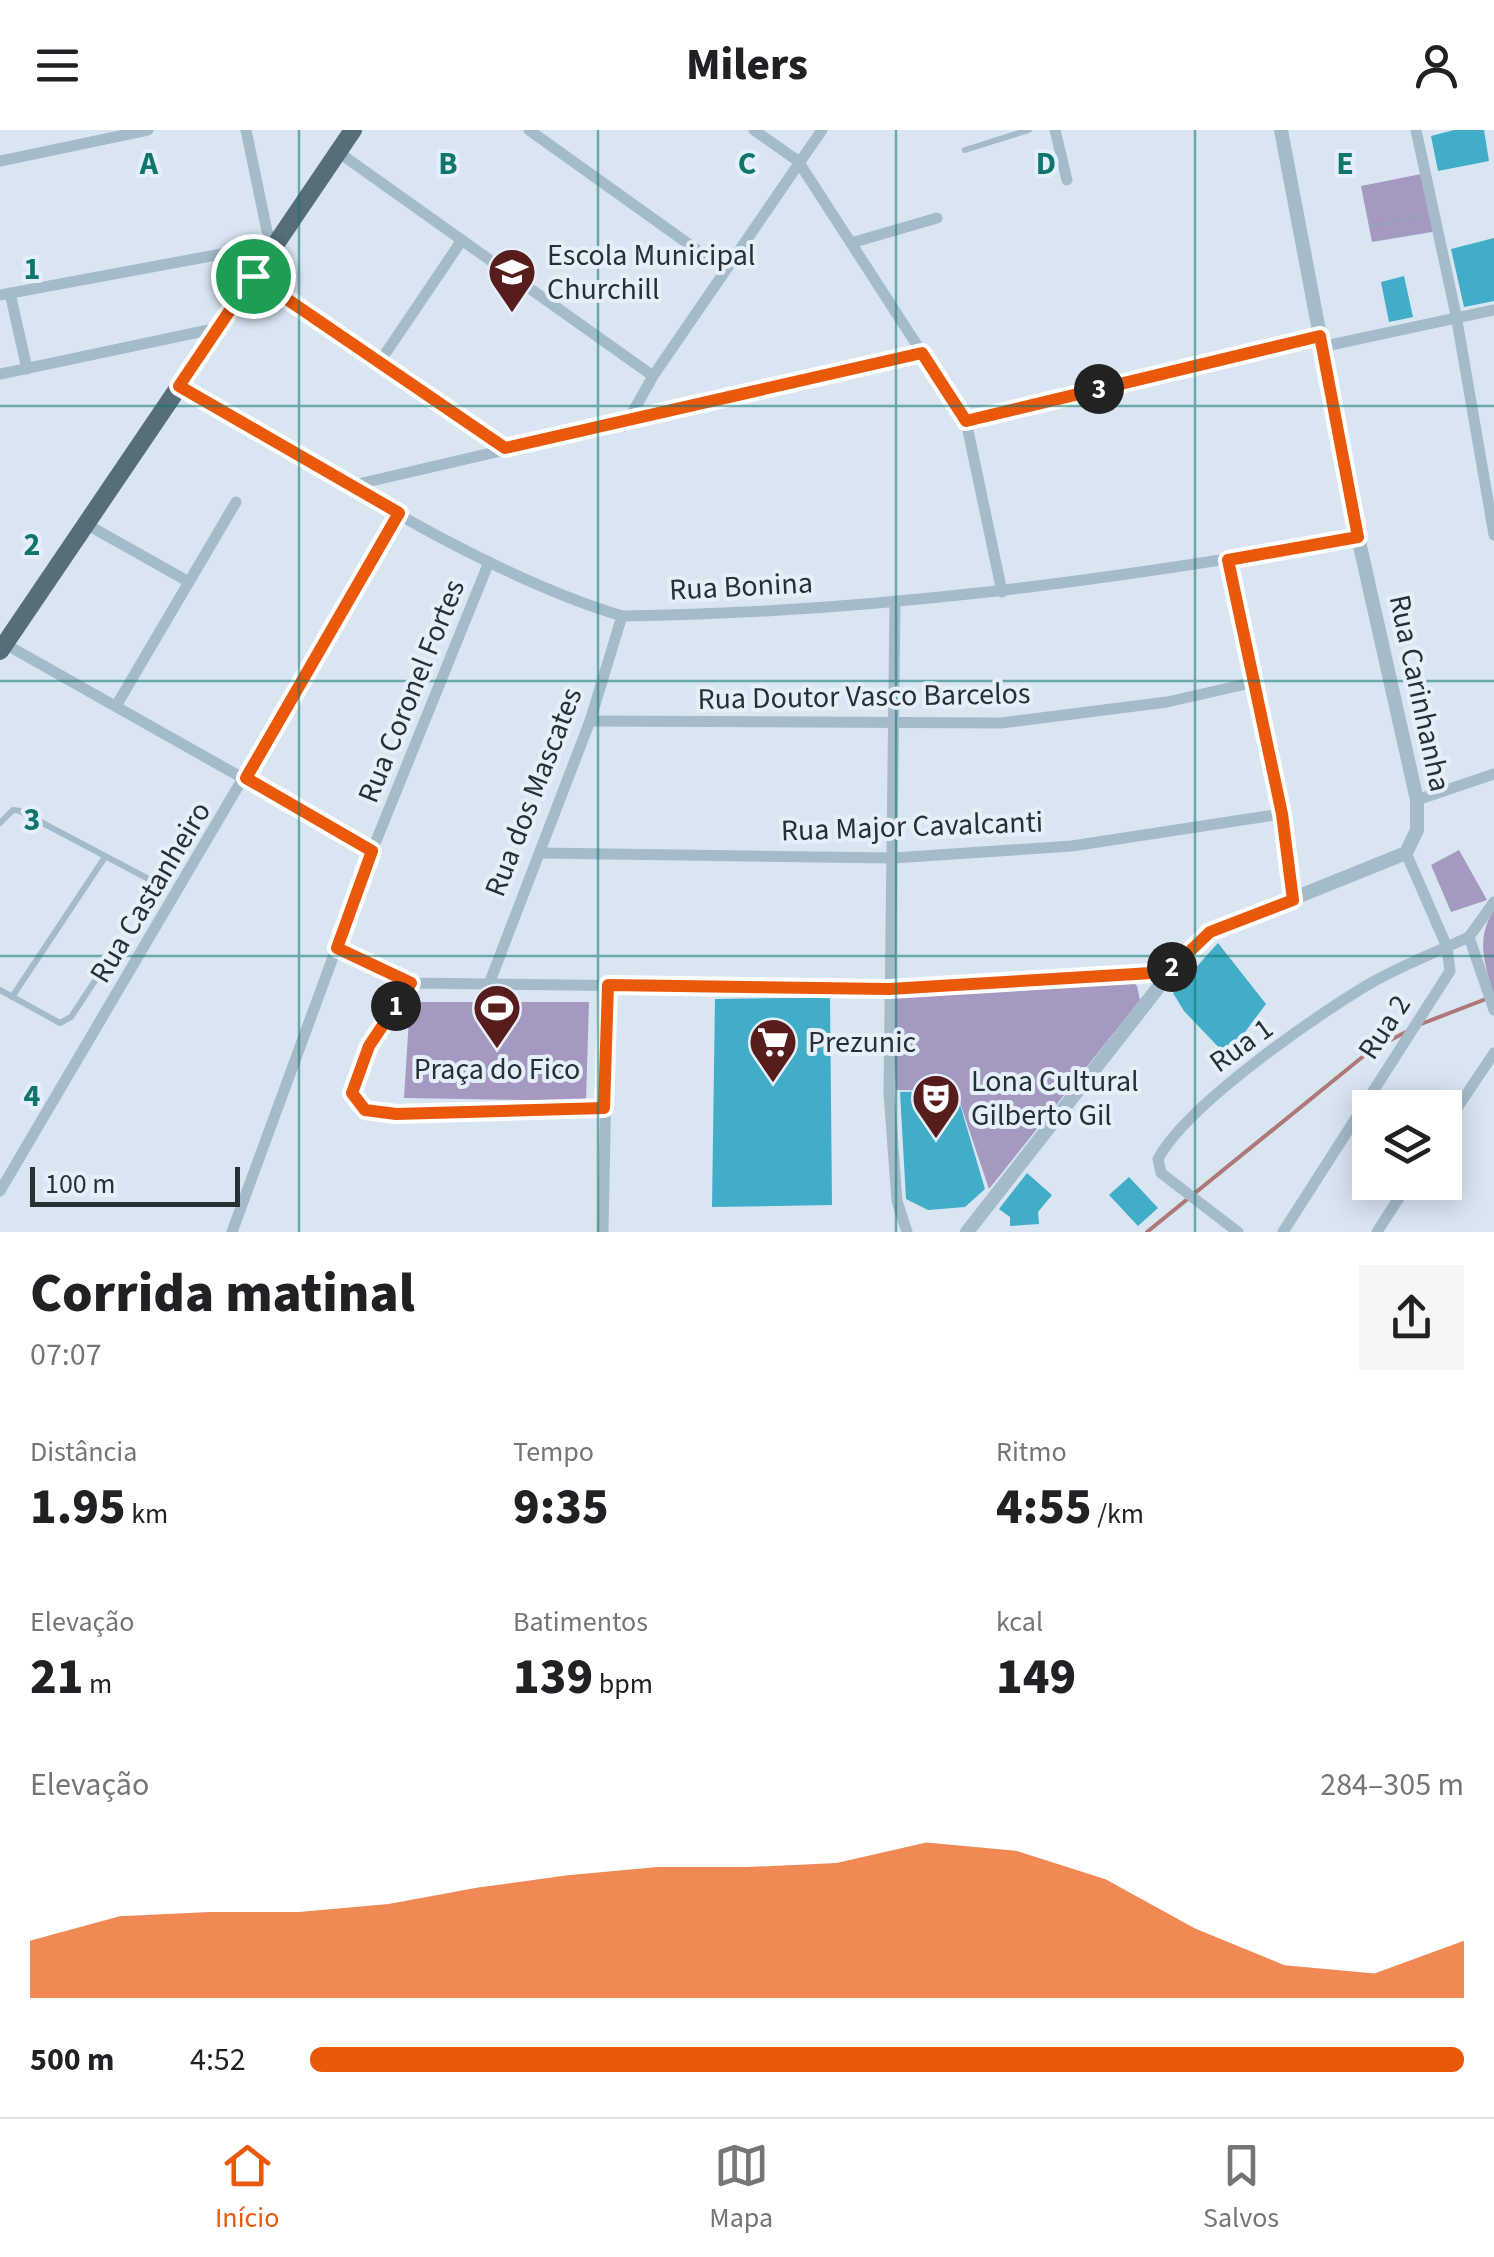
<!DOCTYPE html>
<html lang="pt">
<meta charset="utf-8">
<style>
:root{--surface:#fff;--page:#f6f6f6;--text:#202124;--muted:#757577;--line:#e0e0e0;--accent:#ea580c}
body{margin:0;font-family:"Source Sans 3",sans-serif;background:var(--page);color:var(--text);height:100vh;display:flex;flex-direction:column;font-size:38px;white-space:nowrap}
*{box-sizing:border-box;margin:0}
p{font-size:32px;color:var(--muted)}
.icon{flex:none;width:55px;height:55px;fill:none;stroke:currentColor;stroke-width:2;stroke-linecap:round;stroke-linejoin:round}
.map{position:relative;height:1102px;overflow:hidden}
.details{display:flex;flex-direction:column;background:var(--surface);flex:1}
.details>*{flex:none}
.buttons{position:absolute;left:1352px;top:960px;display:grid;gap:20px}
.buttons a{display:grid;place-items:center;width:110px;height:110px;border-radius:0px;background:var(--surface);box-shadow:0 5px 25px #0003;font-size:50px}
.scale{position:absolute;left:30px;bottom:25px;width:210px;box-sizing:border-box;padding-left:10px;border:5px solid #263135;border-top:0;font-size:28px;line-height:35px;white-space:nowrap;color:#263135;-webkit-text-stroke:8px #e5eff9;paint-order:stroke}
.pin{position:absolute;display:grid;place-items:center;width:85px;height:85px;color:#fff;margin:-42px;border:5px solid #fff;border-radius:50%;box-shadow:0 2px 10px #0007}
.km{position:absolute;width:50px;height:50px;margin:-25px;border-radius:50%;background:#222;color:#fff;font-size:28px;line-height:50px;text-align:center}
.round{display:grid;place-items:center;flex:none;width:105px;height:105px;border-radius:0px;background:var(--page)}
.headline{display:flex;align-items:center;justify-content:space-between;height:170px;padding:0 30px}
h1{font-size:55px;font-weight:800;line-height:75px}
.figures{display:grid;grid-template-columns:repeat(3,1fr);gap:15px;height:170px;padding:10px 30px}
.figures div{display:grid;align-content:center}
.figures b{font-size:50px;font-weight:800}
.figures small{font-size:28px;font-weight:400}
.figures p{font-size:28px}
.chart{height:280px;padding:20px 30px}
.chart p{display:flex;justify-content:space-between}
.chart svg{width:100%;height:180px;margin-top:10px;fill:var(--accent);opacity:.7}
ul{padding:0 30px;list-style:none;font-size:32px}
li{display:grid;grid-template-columns:160px 120px 1fr;align-items:center;height:75px}
li i{height:25px;border-radius:12px;background:var(--accent)}
header{display:flex;justify-content:space-between;align-items:center;height:130px;padding:0 30px;background:var(--surface);font-size:45px;font-weight:800}
.tab-bar{display:flex;justify-content:space-around;align-items:center;height:140px;border-top:2px solid var(--line);background:var(--surface);font-size:28px;color:var(--muted)}
.tab-bar a{display:grid;justify-items:center;gap:5px}
.tab-bar .active{color:var(--accent)}
.map>svg:first-child{display:block}
.green{fill:#a599c1}
.lines{fill:none;stroke-linecap:round;stroke-linejoin:round}
.stream{stroke:#af7878;stroke-width:4}
.building{fill:#41adc8}
.path{stroke:#8fa7b5;stroke-width:2.5;stroke-dasharray:5 5;stroke-linecap:butt}
.service{stroke:#a5bbca;stroke-width:6}
.minor{stroke:#a5bbca;stroke-width:11}
.tertiary{stroke:#a5bbca;stroke-width:14}
.primary{stroke:#576e78;stroke-width:18}
.route-casing{stroke:#fff;stroke-width:20}
.route{stroke:#ea580c;stroke-width:12}
.grid{fill:none;stroke:#0f766e;stroke-width:2.5;stroke-opacity:0.55}
.labels{text-anchor:middle;stroke-width:8;stroke-linejoin:round;paint-order:stroke}
.poi-label{font-size:30px;fill:#263135;stroke:#e5eff9;text-anchor:start}
.street-label{font-size:30px;fill:#263135;stroke:#e5eff9}
.grid-label{font-size:32px;text-anchor:middle;font-weight:bold;fill:#0f766e;stroke:#e5eff9;stroke-width:8;stroke-linejoin:round;paint-order:stroke}
</style>
<header><svg class="icon" aria-label="menu" viewBox="0 0 24 24"><path d="M4 6h16M4 12h16M4 18h16"/></svg>Milers<svg class="icon" aria-label="person" viewBox="0 0 24 24"><circle cx="12" cy="8" r="4"/><path d="M4 21q1-7 8-7t8 7"/></svg></header>
<div class="map">
<svg width="1494" height="1102" viewBox="0 0 1494 1102">
<rect width="100%" height="100%" fill="#d9e6f2"/>
<g class="green">
<path d="M1426 43 1438 101 1372 112 1361 56Z"/>
<path d="M1459 720 1487 770 1451 782 1431 735Z"/>
<path d="M1494 780V866C1485 834 1475 809 1494 780Z"/>
<path d="M1127 846 1137 856 1140 870 989 1059 956 961 896 960 892 868Z"/>
<path d="M410 872H589L586 971 404 968Z"/>
</g>
<g class="lines">
<g class="stream">
<path d="M1421 894 1486 869"/>
<path d="M1147 1102 1371 920 1408 901"/>
</g>
</g>
<g class="building">
<path d="M1454 0H1484L1489 31 1438 41 1431 6Z"/>
<path d="M1494 108V171L1464 177 1451 119Z"/>
<path d="M1404 146 1413 187 1389 192 1381 152Z"/>
<path d="M1218 813 1266 874 1227 926 1184 881 1173 863Z"/>
<path d="M786 868H830L832 1075 712 1077 715 869Z"/>
<path d="M956 961 985 1059 965 1077 928 1080 906 1069 900 962Z"/>
<path d="M1027 1043 1052 1065 1038 1082 1039 1094 1010 1096V1087L999 1079Z"/>
<path d="M1129 1047 1158 1078 1138 1096 1109 1065Z"/>
</g>
<g class="lines">
<path class="path" d="M1369 96 1423 86"/>
<g class="service">
<path d="M965 20 1029 0"/>
<path d="M0 693 13 680 20 681 158 754"/>
<path d="M0 860 60 893 71 887 110 828"/>
<path d="M12 867 105 727"/>
</g>
<g class="minor">
<path d="M246 0 267 101 274 114"/>
<path d="M529 0 725 140"/>
<path d="M754 0 798 31 966 291 1002 462"/>
<path d="M1055 0 1067 50"/>
<path d="M1416 0 1456 185 1494 405"/>
<path d="M338 22 653 246"/>
<path d="M0 31 148 0"/>
<path d="M851 113 937 88"/>
<path d="M253 146 505 318"/>
<path d="M10 163 27 239"/>
<path d="M0 165 243 120 268 123"/>
<path d="M1321 217 1494 180"/>
<path d="M381 230 462 110"/>
<path d="M0 244 218 198"/>
<path d="M179 256C317 334 471 440 622 486 870 483 1114 450 1358 407"/>
<path d="M629 289 653 246 822 0"/>
<path d="M966 291 1320 206"/>
<path d="M354 355 922 223"/>
<path d="M86 394 189 452"/>
<path d="M1228 430 1281 684 1293 770"/>
<path d="M895 473 889 963 897 1071 907 1102"/>
<path d="M5 514 372 721"/>
<path d="M116 576 236 372"/>
<path d="M590 591 1001 593 1167 572 1255 552"/>
<path d="M1417 670 1494 644"/>
<path d="M541 723 893 728 1072 716 1281 684"/>
<path d="M1469 807 1494 880"/>
<path d="M1469 807 1494 772"/>
<path d="M337 818 411 853 889 859 1168 841"/>
<path d="M411 853 369 916 353 963 365 980 396 984 604 978"/>
<path d="M489 854 590 591 622 486"/>
<path d="M1445 996 1494 923"/>
<path d="M0 1061 399 383"/>
<path d="M232 1102 372 721 489 432"/>
<path d="M603 1102 608 855"/>
<path d="M1238 1102 1161 1043 1158 1029C1187 975 1309 891 1364 857 1397 837 1434 823 1469 807"/>
<path d="M1283 1102 1450 841 1447 817 1406 723"/>
<path d="M1377 1102 1409 1052"/>
</g>
<path class="tertiary" d="M967 1102 1190 817 1210 802 1406 723 1417 700V670L1358 407 1281 0"/>
<path class="primary" d="M0 521 353 0"/>
</g>
<g class="lines">
<g class="route-casing">
<path id="route" d="M253 146 505 318 922 223 966 291 1320 206 1358 407 1228 430 1282 684 1293 770 1210 802 1168 842 889 859 608 855 604 978 396 984 365 980 352 963 369 916 411 853 337 818 372 721 246 648 399 383 179 256Z"/>
</g>
<use href="#route" class="route"/>
</g>
<path class="grid" d="M299 0V1102M598 0V1102M896 0V1102M1195 0V1102M0 276H1494M0 551H1494M0 826H1494"/>
<defs>
<g id="school-pin" transform="scale(2.5)"><path d="M0 17L-7.5 6A9.5 9.5 0 1 1 7.5 6Z" fill="#571d1c" stroke="#e5eff9"/><path d="M0-5L7-2L0 1L-7-2ZM-4 1L0 2.5L4 1V4Q0 6-4 4Z" fill="#fff"/></g>
<g id="stadium-pin" transform="scale(2.5)"><path d="M0 17L-7.5 6A9.5 9.5 0 1 1 7.5 6Z" fill="#571d1c" stroke="#e5eff9"/><path d="M0-5a6.5 5 0 1 0 0 10a6.5 5 0 1 0 0-10ZM-3.5-1.8h7v3.6h-7Z" fill="#fff"/></g>
<g id="supermarket-pin" transform="scale(2.5)"><path d="M0 17L-7.5 6A9.5 9.5 0 1 1 7.5 6Z" fill="#571d1c" stroke="#e5eff9"/><path d="M-6-5.5h2.5l.6 2H6L4.5 2H-2.5L-4.4-4H-6ZM-1.5 3.2a1.3 1.3 0 1 0 .1 0ZM3 3.2a1.3 1.3 0 1 0 .1 0Z" fill="#fff"/></g>
<g id="theatre-pin" transform="scale(2.5)"><path d="M0 17L-7.5 6A9.5 9.5 0 1 1 7.5 6Z" fill="#571d1c" stroke="#e5eff9"/><path d="M-5-5.5Q0-4 5-5.5V0Q5 5 0 6Q-5 5-5 0ZM-3.3-2.5H-1v1.5H-3.3ZM1-2.5H3.3v1.5H1ZM-2.8 1Q0 5.5 2.8 1Z" fill="#fff"/></g>
</defs>
<g fill-rule="evenodd">
<use href="#school-pin" x="512" y="142"/>
<use href="#stadium-pin" x="497" y="878"/>
<use href="#supermarket-pin" x="773" y="912"/>
<use href="#theatre-pin" x="936" y="968"/>
</g>
<g class="labels">
<g class="poi-label">
<text x="547" y="135">Escola Municipal<tspan x="547" dy="34">Churchill</tspan></text>
<text x="808" y="922">Prezunic</text>
<text x="497" y="949" text-anchor="middle">Praça do Fico</text>
<text x="971" y="961">Lona Cultural<tspan x="971" dy="34">Gilberto Gil</tspan></text>
</g>
<g class="street-label">
<text transform="translate(741 456) rotate(-3)" y="10">Rua Bonina</text>
<text transform="translate(411 561) rotate(-68)" y="10">Rua Coronel Fortes</text>
<text transform="translate(1420 563) rotate(78)" y="10">Rua Carinhanha</text>
<text transform="translate(864 566) rotate(-1)" y="10">Rua Doutor Vasco Barcelos</text>
<text transform="translate(533 662) rotate(-69)" y="10">Rua dos Mascates</text>
<text transform="translate(912 696) rotate(-2)" y="10">Rua Major Cavalcanti</text>
<text transform="translate(150 762) rotate(-59)" y="10">Rua Castanheiro</text>
<text transform="translate(1384 897) rotate(-57)" y="10">Rua 2</text>
<text transform="translate(1241 915) rotate(-36)" y="10">Rua 1</text>
</g>
</g>
<g class="grid-label">
<text x="149" y="44">A</text>
<text x="448" y="44">B</text>
<text x="747" y="44">C</text>
<text x="1046" y="44">D</text>
<text x="1345" y="44">E</text>
<text x="32" y="149">1</text>
<text x="32" y="425">2</text>
<text x="32" y="700">3</text>
<text x="32" y="976">4</text>
</g>
</svg>
<div class="buttons">
<a><svg class="icon" aria-label="layers" viewBox="0 0 24 24"><path d="M12 4l9 5-9 5-9-5zM3 14l9 5 9-5"/></svg></a>
</div>
<div class="scale">100 m</div>
<div class="pin" style="left:253px;top:146px;background:#1e9e55"><svg class="icon" aria-label="arrive" viewBox="0 0 24 24"><path d="M6 21V4h12l-3 4 3 4H6"/></svg></div>
<b class="km" style="left:396px;top:876px">1</b>
<b class="km" style="left:1172px;top:837px">2</b>
<b class="km" style="left:1099px;top:259px">3</b>
</div>
<section class="details">
<div class="headline"><div><h1>Corrida matinal</h1><p>07:07</p></div><a class="round"><svg class="icon" aria-label="share" viewBox="0 0 24 24"><path d="M12 15V3M7 8l5-5 5 5M5 13v7h14v-7"/></svg></a></div>
<div class="figures">
<div><p>Distância</p><b>1.95<small> km</small></b></div>
<div><p>Tempo</p><b>9:35</b></div>
<div><p>Ritmo</p><b>4:55<small> /km</small></b></div>
</div>
<div class="figures">
<div><p>Elevação</p><b>21<small> m</small></b></div>
<div><p>Batimentos</p><b>139<small> bpm</small></b></div>
<div><p>kcal</p><b>149</b></div>
</div>
<div class="chart"><p><span>Elevação</span>284–305 m</p>
<svg viewBox="0 0 160 44" preserveAspectRatio="none"><path d="M0 44V30L10 24L20 23L30 23L40 21L50 17L60 14L70 12L80 12L90 11L100 6L110 8L120 15L130 27L140 36L150 38L160 30V44z"/></svg>
</div>
<ul>
<li><b>500 m</b>4:52<i style="width:100%"></i></li>
</ul>
</section>
<nav class="tab-bar">
<a class="active"><svg class="icon" aria-label="home" viewBox="0 0 24 24"><path d="M3 11l9-7 9 7M6 9v11h12V9"/></svg>Início</a>
<a><svg class="icon" aria-label="map" viewBox="0 0 24 24"><path d="M3 6l6-2 6 2 6-2v14l-6 2-6-2-6 2zM9 4v14M15 6v14"/></svg>Mapa</a>
<a><svg class="icon" aria-label="saved" viewBox="0 0 24 24"><path d="M7 4h10v16l-5-4-5 4z"/></svg>Salvos</a>
</nav>
